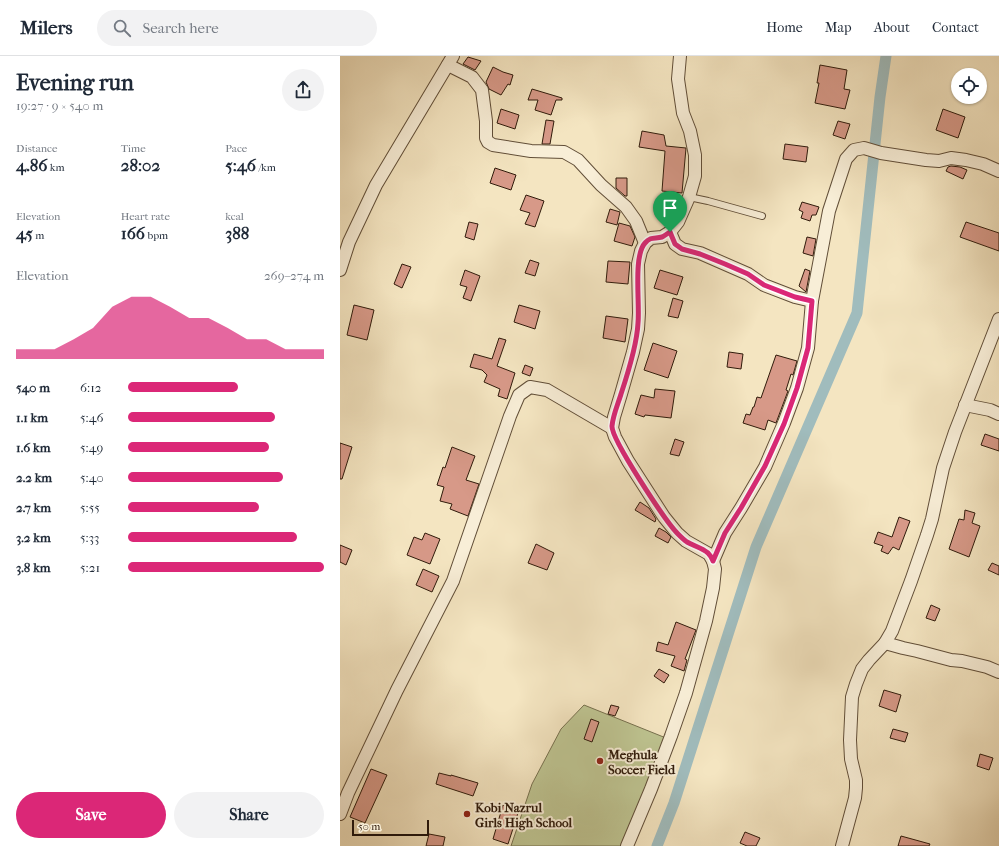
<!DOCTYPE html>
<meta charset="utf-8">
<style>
:root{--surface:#fff;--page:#f2f2f3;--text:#1f2937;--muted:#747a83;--line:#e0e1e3;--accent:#db2777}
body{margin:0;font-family:"IM FELL French Canon",serif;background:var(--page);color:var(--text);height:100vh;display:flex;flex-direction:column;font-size:15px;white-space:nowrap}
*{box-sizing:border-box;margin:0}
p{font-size:13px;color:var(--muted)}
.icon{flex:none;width:22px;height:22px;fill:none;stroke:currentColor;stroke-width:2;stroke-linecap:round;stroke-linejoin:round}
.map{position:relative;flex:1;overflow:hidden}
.side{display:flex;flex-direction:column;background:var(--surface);width:340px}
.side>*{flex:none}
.fabs{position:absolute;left:611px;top:12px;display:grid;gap:8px}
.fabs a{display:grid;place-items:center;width:36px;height:36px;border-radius:50%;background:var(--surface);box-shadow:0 1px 3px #0004;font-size:20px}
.scale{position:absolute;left:12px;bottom:10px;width:77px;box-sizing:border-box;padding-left:4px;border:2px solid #301b0b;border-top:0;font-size:11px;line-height:14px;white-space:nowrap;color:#301b0b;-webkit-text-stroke:3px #f8eed7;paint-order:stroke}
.pin{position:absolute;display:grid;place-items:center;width:34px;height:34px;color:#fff;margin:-41px -17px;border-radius:50% 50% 50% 0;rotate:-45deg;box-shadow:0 0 4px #0007}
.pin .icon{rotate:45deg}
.round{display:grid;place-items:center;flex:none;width:42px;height:42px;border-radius:21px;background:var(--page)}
.headline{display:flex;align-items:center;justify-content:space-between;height:68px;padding:0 16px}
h1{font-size:22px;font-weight:800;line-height:30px}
.stats{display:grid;grid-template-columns:repeat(3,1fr);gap:6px;height:68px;padding:4px 16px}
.stats div{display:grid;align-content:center}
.stats b{font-size:17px;font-weight:800}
.stats small{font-size:11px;font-weight:400}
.stats p{font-size:11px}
.chart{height:112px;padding:8px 16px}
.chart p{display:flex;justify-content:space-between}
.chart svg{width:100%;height:72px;margin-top:4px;fill:var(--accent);opacity:.7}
.button{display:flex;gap:8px;margin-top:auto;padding:8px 16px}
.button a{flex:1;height:46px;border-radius:24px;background:var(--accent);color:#fff;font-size:16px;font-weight:800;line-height:46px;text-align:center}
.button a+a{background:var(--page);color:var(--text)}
ul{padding:0 16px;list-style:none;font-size:13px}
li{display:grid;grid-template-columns:64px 48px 1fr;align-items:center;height:30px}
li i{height:10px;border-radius:5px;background:var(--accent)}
header{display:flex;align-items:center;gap:24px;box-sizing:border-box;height:56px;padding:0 20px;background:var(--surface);border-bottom:1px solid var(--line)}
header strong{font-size:19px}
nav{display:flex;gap:22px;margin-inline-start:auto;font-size:14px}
.search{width:280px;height:36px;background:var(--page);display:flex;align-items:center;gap:10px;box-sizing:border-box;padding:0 14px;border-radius:22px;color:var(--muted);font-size:15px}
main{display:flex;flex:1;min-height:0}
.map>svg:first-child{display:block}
.green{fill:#bec491;stroke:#77704e}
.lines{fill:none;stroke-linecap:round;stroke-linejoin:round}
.canal{stroke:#a0bcbd;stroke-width:11}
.building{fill:#d79988;stroke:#301b0b}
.service-casing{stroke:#614e38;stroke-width:8}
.minor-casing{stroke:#614e38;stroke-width:14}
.service{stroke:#f8eed7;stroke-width:6}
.minor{stroke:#f8eed7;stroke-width:12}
.route-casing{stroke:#fff;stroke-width:8}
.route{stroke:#db2777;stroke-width:5}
.poi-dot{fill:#8f2418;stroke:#f8eed7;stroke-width:1.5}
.labels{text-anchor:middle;stroke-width:4;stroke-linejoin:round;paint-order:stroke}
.poi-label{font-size:13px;font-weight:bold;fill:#301b0b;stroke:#f8eed7;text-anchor:start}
</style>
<header>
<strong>Milers</strong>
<div class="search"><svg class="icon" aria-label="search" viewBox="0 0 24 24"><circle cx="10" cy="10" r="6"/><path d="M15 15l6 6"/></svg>Search here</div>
<nav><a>Home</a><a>Map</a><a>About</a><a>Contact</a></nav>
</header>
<main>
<section class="side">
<div class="headline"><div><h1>Evening run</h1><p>19:27 · 9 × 540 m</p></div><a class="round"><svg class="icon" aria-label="share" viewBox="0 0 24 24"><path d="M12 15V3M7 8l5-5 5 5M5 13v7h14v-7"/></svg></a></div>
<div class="stats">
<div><p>Distance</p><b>4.86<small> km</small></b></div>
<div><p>Time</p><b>28:02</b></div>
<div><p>Pace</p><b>5:46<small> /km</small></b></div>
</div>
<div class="stats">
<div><p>Elevation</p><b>45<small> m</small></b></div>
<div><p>Heart rate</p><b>166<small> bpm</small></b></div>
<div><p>kcal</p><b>388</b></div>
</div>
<div class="chart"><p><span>Elevation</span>269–274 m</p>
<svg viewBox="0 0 160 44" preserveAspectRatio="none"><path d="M0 44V38L10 38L20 38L30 32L40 25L50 12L60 6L70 6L80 12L90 19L100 19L110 25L120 32L130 32L140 38L150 38L160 38V44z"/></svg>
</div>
<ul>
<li><b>540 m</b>6:12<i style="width:56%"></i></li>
<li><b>1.1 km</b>5:46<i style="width:75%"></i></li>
<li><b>1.6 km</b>5:49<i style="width:72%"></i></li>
<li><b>2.2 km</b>5:40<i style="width:79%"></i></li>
<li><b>2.7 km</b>5:55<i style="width:67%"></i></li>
<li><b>3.2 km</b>5:33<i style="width:86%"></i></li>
<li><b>3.8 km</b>5:21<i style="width:100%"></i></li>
</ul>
<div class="button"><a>Save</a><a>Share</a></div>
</section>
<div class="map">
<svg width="659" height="790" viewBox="0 0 659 790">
<rect width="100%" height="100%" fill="#f4e5c1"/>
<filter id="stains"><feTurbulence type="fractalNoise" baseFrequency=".005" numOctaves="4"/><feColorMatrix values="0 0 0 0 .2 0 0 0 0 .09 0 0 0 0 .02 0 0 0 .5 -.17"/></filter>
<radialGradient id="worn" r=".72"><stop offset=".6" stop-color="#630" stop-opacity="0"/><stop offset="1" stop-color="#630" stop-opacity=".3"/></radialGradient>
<path class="green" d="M244 649 326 682 282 790H171L192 728 221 673Z"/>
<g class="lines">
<path class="canal" d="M317 790 334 747 416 491 517 257 540 41 546 0"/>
</g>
<g class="building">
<path d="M128 1 141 5 135 14 123 8Z"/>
<path d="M480 9 507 14 504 33 510 34 505 53 475 47 479 27H477Z"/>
<path d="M153 11 163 16 173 19 170 29 168 28 161 39 149 33 146 26Z"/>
<path d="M192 33 222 42V44H216L211 59 195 54 198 44H188Z"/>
<path d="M161 53 179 59 175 73 157 67Z"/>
<path d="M603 53 625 61 618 82 596 74Z"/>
<path d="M206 64 214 65 210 88H202Z"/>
<path d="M498 65 510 68 505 83 493 79Z"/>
<path d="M302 75 324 79 326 90 346 92 342 137 322 135 325 95 299 91Z"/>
<path d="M445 88 468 91 466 106 443 103Z"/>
<path d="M611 110 620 111 627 114 623 123 606 115 608 111Z"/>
<path d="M155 112 176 119 171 134 150 127Z"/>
<path d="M276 122H287V140H285L276 132Z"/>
<path d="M186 139 204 145 195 171 185 168 190 157 180 154Z"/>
<path d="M462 146 479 151 476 159H472L470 165 461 162 463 156 459 154Z"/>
<path d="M270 153 280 156 277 169 266 166Z"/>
<path d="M129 166 138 168 134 184 125 181Z"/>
<path d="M626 166 659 177V195L620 181Z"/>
<path d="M279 167 290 170 295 181 292 190 274 185Z"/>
<path d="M467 181 476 183 473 200 463 197Z"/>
<path d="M190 204 199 207 195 220 185 217Z"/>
<path d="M268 205 290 206 288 228 266 226Z"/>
<path d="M62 208 71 211 62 232 54 228Z"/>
<path d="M465 213 470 215 466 236 459 230Z"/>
<path d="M125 214 140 220 131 245 123 242 127 231 120 229Z"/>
<path d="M320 214 343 221 337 239 314 232Z"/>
<path d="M333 242 343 245 338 262 328 260Z"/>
<path d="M14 249 34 254 27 284 7 279Z"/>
<path d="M179 249 200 255 195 273 174 266Z"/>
<path d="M266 260 288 263 285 286 263 282Z"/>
<path d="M159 282 166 284 157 310 175 317 167 343 158 340 160 333 144 326 147 319 142 314 130 311 134 298 152 303Z"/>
<path d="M313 287 337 295 328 322 304 314Z"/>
<path d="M389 296 403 298 401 313 387 311Z"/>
<path d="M436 299 457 305 453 319 451 318 446 334 448 335 436 367 428 364 425 374 403 367 406 358 410 359 413 351H414L417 341 421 342Z"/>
<path d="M185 309 193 312 190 320 182 317Z"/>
<path d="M315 333 335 335 331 362 305 359 304 361 295 358 301 339 314 342Z"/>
<path d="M645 378 659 383V395L641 389Z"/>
<path d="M335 383 344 386 339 400 330 398Z"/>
<path d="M0 387 12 391 2 423H0Z"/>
<path d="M112 391 135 400 126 424 139 428 128 460 110 453 112 448 100 445 104 431 97 429 103 411 105 412Z"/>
<path d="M300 446 309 452 316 463 315 466 295 454Z"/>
<path d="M625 454 635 457 632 467 640 470 629 501 609 493 619 463 624 464Z"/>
<path d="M559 461 570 465 559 494 553 491 548 498 541 495 543 490 534 487 538 476 552 481Z"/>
<path d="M319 472 326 476 331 481 328 487 315 480Z"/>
<path d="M85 477 100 483 90 508 67 499 74 481 82 484Z"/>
<path d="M196 488 214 497 207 514 188 507Z"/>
<path d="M0 489 12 494 6 509 0 506Z"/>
<path d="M652 507 659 510V519L648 514Z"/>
<path d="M83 513 99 520 92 536 76 529Z"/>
<path d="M591 549 600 553 595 565 586 562Z"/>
<path d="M336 566 356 574 345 603 347 604 344 615 331 610 335 600 316 595 318 586 328 589Z"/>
<path d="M319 613 329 619 324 627 314 620Z"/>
<path d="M544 634 561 639 556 656 539 650Z"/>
<path d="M271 649 279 651 275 660 268 658Z"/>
<path d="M251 663 259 666 252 686 244 683Z"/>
<path d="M553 673 568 677 565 686 550 682Z"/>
<path d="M640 698 653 702 649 714 637 710Z"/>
<path d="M31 713 47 719 25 767 10 761Z"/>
<path d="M99 717 111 720V719L138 727 133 740 96 728Z"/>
<path d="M163 749 179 754 168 788 153 783Z"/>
<path d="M405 776 420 782 416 790H407L400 787Z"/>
<path d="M89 778 105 781 103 790H86Z"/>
<path d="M561 780 590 788 589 790H558Z"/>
</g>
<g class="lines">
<g class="service-casing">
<path id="service" d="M349 141 368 145 422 160"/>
</g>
<g class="minor-casing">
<g id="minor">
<path d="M108 9 132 21 142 34 146 65V82L148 86 153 89 191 95 224 96 238 104 261 129 286 151 296 165 305 187"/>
<path d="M330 176 335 188 342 193 360 197 408 218 424 229 455 241 472 245"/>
<path d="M0 214 9 186 36 129 113 0"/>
<path d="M625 349 650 354 659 358"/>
<path d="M373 505 385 477 401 452 425 411 444 367 457 332 468 292 472 245 489 155 506 103 514 94 524 92 541 97 586 104 599 105 611 102 626 104 643 108 659 115"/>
<path d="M545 587 563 592 577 595 611 604 622 605 647 611 659 616"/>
<path d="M0 758 8 737 57 634 113 525 170 360 179 339 190 331 207 334 272 372"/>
<path d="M287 790 311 733 331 680 346 637 366 565 373 532 375 513 373 505 369 498 346 485 337 477 324 461 288 405 275 381 272 372 274 361 281 338 293 296 298 273 299 257 298 208 301 195 305 187 311 182 322 181 330 176 338 166 349 141 355 120V99L350 75 343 57 338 23 340 0"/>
<path d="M502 790 515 742 516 732V724L511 703 510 684 512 641 516 628 522 613 529 604 545 587 552 575 571 525 587 479 592 463 603 412 615 376 659 263"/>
</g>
</g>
<use href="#service" class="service"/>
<use href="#minor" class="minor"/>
</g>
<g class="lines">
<g class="route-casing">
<path id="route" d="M330 176 335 188 342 193 360 198 385 208 408 218 424 229 455 241 472 245 468 292 457 332 444 368 425 410 401 452 385 477 373 505C372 502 370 499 368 497 362 492 354 490 347 486 344 484 341 481 338 478 326 466 271 383 272 370 273 359 278 348 281 338 288 317 297 288 298 267 300 248 293 200 305 187 311 180 315 183 322 181 324 180 327 178 330 176Z"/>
</g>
<use href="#route" class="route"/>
</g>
<g class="poi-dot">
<circle cx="260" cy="705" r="4"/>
<circle cx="127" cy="758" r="4"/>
</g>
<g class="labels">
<g class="poi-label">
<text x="268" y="703">Meghula<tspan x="268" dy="15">Soccer Field</tspan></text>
<text x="135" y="756">Kobi Nazrul<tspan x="135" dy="15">Girls High School</tspan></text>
</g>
</g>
<rect width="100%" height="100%" filter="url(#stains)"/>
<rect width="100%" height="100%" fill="url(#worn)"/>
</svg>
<div class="fabs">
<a><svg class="icon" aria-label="locate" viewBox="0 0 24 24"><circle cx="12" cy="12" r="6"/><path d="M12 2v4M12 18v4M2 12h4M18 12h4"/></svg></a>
</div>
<div class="scale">50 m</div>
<div class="pin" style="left:330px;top:176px;background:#1e9e55"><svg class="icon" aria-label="arrive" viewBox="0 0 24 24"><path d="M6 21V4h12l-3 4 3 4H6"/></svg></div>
</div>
</main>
